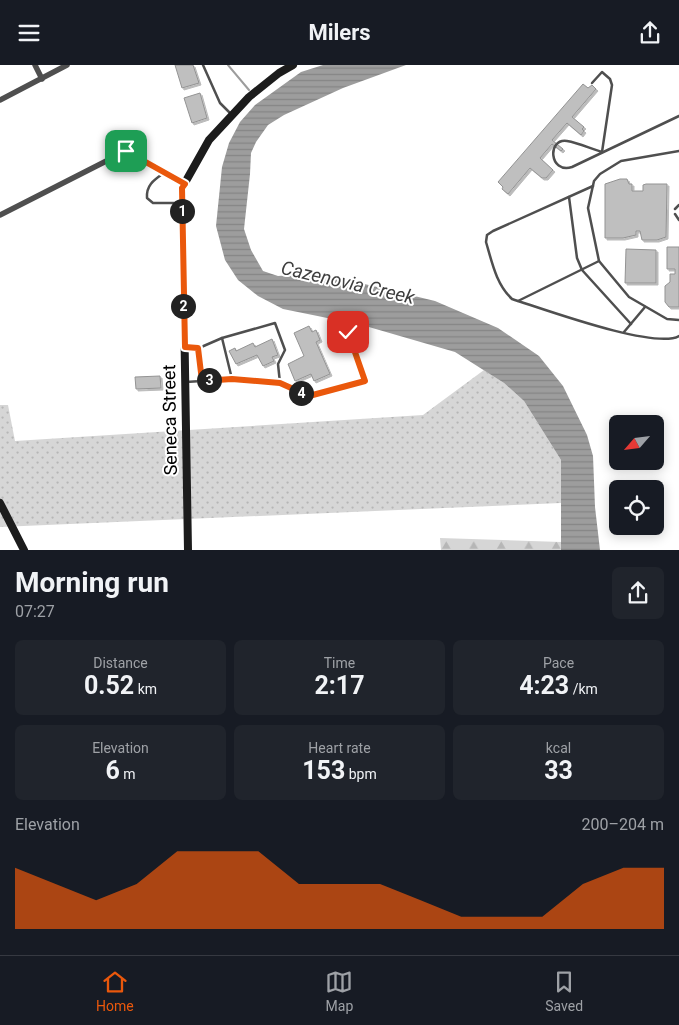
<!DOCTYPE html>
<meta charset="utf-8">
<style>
:root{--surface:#171b24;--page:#20242c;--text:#f1f3f6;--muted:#9ea1a6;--line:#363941;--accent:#ea580c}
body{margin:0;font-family:Roboto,sans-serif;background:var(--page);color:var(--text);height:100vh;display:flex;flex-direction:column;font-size:19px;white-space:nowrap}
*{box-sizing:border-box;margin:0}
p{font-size:16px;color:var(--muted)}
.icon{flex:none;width:28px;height:28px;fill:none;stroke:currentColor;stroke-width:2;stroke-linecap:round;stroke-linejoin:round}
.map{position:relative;height:485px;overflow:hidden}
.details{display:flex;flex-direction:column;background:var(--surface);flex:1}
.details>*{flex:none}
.needle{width:32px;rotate:242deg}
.controls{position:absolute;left:609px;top:350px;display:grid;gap:10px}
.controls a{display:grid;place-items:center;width:55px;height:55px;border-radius:8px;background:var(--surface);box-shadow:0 2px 12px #0003;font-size:25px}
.pin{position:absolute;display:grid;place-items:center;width:42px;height:42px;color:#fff;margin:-21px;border-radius:10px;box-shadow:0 2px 8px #0006}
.km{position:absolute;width:25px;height:25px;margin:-12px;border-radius:50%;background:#222;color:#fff;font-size:14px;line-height:25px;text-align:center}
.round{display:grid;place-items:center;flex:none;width:52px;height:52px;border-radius:8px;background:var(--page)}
.headline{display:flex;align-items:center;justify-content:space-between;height:85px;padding:0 15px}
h1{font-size:28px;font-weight:700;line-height:38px}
.metrics{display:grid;grid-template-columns:repeat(3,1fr);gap:8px;height:85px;padding:5px 15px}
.metrics div{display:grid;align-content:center;border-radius:8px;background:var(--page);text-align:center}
.metrics b{font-size:25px;font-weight:700}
.metrics small{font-size:14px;font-weight:400}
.metrics p{font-size:14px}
.chart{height:140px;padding:10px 15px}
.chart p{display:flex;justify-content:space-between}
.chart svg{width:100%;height:90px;margin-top:5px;fill:var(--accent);opacity:.7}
header{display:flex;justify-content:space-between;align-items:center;height:65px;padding:0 15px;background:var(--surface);font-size:22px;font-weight:700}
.dock{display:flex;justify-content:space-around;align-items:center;height:70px;border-top:1px solid var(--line);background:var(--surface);font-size:14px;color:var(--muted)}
.dock a{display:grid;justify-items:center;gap:2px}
.dock .current{color:var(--accent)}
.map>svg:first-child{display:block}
.grass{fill:url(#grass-dots)}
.forest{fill:url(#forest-firs)}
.water{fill:url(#water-rules)}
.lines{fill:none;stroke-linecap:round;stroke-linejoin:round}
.stream{stroke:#9d9d9d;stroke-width:2}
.building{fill:#bfbfbf;stroke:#939393;filter:url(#shadow)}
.lane{stroke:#4f4f4f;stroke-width:2.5}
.street{stroke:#4f4f4f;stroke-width:5.5}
.secondary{stroke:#1c1c1c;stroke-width:8}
.route-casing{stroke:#fff;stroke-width:10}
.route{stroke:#ea580c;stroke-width:6}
.labels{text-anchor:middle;stroke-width:4;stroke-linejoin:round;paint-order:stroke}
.street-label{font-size:18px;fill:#000;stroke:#fff}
.water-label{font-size:19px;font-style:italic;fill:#3e3e3e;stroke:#fff}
</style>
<header><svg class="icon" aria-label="menu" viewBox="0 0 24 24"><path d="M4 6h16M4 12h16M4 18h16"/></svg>Milers<svg class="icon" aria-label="share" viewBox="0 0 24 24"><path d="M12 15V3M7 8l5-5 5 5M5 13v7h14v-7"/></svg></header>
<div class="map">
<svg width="679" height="485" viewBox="0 0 679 485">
<defs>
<pattern id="grass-dots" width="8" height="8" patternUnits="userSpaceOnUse" patternTransform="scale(1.25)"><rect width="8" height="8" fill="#d6d6d6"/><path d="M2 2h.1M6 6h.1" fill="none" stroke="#b6b6b6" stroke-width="1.8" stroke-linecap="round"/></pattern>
<pattern id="forest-firs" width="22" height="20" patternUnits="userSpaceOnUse" patternTransform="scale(1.25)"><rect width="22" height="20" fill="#d6d6d6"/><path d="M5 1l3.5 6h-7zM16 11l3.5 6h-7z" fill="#b6b6b6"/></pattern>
<pattern id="water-rules" width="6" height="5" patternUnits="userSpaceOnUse" patternTransform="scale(1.25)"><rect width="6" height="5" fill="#9d9d9d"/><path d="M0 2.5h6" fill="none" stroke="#858585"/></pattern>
<filter id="shadow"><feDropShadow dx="2" dy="2" stdDeviation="0" flood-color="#0004"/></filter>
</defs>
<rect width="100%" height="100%" fill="#fff"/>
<path class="grass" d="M484 305 504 318 524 336 561 395V438L0 462V340H8L15 376 423 350Z"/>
<path class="forest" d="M440 473 561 477V485H441Z"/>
<path class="water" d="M323 0H406L343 23 284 50 268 60 256 77 251 88 250 109 244 164 251 185 263 206 278 211 307 209 348 215 435 236 498 263 539 291 563 321 587 370 593 391 595 442 600 485H561V395L524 336 504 318 455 287 362 260 283 244 258 231 238 215 225 195 216 161 222 102 229 78 240 57 255 40 301 7Z"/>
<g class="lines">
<path class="stream" d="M228 0 249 25"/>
</g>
<g class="building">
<path d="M175 0H193L199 18 182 23Z"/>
<path d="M583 19 588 23 592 20 596 24 572 52 584 62 582 64 584 66 581 70 567 58 552 75 563 84 561 86 552 79 540 93 553 105 546 113H542L530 103 508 129 502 124 503 122 498 117Z"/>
<path d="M200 28 207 53 192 58 184 33Z"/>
<path d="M620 114H627L629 119H632V126H643V120L646 119H667L666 172 657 175H642L640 166H636V170L623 173H605V119Z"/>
<path d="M667 182H679V242H669L665 237V221L670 217V209H675V204H667Z"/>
<path d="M626 184 656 185V218H625Z"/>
<path d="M309 261 312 267 316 265 320 275 316 277 330 309 314 316 311 309 295 316 288 299 304 291 294 268Z"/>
<path d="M272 274 278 290 272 292 274 296 263 301 257 290 236 299 229 286 235 283 236 286 253 278 255 282Z"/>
<path d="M160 311 161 323 136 324 135 312Z"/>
</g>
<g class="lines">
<g class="lane">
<path d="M203 0 220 38 231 49"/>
<path d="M592 18 602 7 610 14 612 20 602 87"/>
<path d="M679 86 621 96 600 109 594 116 588 143 599 196 629 232 667 254 679 255"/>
<path d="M602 87C591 84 579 78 567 76 547 73 549 109 572 102L679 51"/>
<path d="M164 108C154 115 146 120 147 133L153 138H180"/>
<path d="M593 121 493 166 487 170 486 177C492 197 496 219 512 234 541 243 655 285 679 271"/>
<path d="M569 132 577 193 582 205 631 259"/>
<path d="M675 144 679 140"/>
<path d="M675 149 679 155"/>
<path d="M518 236 599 196"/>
<path d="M624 267 645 242"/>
<path d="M222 273 232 314"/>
<path d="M186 283H199L222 273 275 258 285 285 278 299 280 318"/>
<path d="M199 283 201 316"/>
<path d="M186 317 232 314 280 318 309 331 365 316 348 267"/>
</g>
<g class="street">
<path d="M35 0 42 14"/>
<path d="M0 35 67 0"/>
<path d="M0 150 126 86 185 119"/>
</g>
<g class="secondary">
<path d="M0 438 24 485"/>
<path d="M188 485 182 123 209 75 249 32 279 8 293 0"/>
</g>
</g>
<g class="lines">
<g class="route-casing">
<path id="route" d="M126 86 185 119 182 123 185 282 198 283 202 316 232 314 280 318 309 331 365 316 348 267"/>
</g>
<use href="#route" class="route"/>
</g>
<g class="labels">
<g class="street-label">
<text transform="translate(170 355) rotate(-91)" y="6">Seneca Street</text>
</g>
<g class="water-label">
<text transform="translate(348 217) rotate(13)" y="7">Cazenovia Creek</text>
</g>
</g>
</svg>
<div class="controls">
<a><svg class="needle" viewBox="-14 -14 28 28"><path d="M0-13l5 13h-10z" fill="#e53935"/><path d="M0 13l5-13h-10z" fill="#9ea1a6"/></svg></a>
<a><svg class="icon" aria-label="locate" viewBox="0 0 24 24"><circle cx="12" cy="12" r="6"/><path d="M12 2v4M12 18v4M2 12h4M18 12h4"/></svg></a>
</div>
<div class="pin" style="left:126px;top:86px;background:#1e9e55"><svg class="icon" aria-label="arrive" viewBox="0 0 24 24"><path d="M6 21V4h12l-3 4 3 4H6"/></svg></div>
<div class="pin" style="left:348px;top:267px;background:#d93025"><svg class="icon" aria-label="check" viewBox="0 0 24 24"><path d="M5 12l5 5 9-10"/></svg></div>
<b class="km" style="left:182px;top:146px">1</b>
<b class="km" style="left:183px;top:241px">2</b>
<b class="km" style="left:209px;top:315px">3</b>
<b class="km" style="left:301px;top:328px">4</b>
</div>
<section class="details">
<div class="headline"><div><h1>Morning run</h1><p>07:27</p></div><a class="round"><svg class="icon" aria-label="share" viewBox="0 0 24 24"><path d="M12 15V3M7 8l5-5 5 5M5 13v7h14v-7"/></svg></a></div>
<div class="metrics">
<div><p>Distance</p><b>0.52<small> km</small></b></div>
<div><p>Time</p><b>2:17</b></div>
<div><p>Pace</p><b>4:23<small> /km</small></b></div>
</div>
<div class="metrics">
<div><p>Elevation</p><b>6<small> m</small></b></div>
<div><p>Heart rate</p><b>153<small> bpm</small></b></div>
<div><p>kcal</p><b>33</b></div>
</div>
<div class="chart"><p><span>Elevation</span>200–204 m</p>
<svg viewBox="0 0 160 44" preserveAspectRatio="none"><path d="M0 44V14L10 22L20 30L30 22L40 6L50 6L60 6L70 22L80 22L90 22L100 30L110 38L120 38L130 38L140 22L150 14L160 14V44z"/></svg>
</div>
</section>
<nav class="dock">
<a class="current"><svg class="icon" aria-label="home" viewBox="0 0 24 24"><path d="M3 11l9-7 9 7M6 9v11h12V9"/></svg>Home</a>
<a><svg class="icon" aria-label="map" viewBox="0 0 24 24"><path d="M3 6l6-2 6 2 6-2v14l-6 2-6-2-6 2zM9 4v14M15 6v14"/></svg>Map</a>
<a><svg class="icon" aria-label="saved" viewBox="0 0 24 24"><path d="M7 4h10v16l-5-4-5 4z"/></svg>Saved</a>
</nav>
